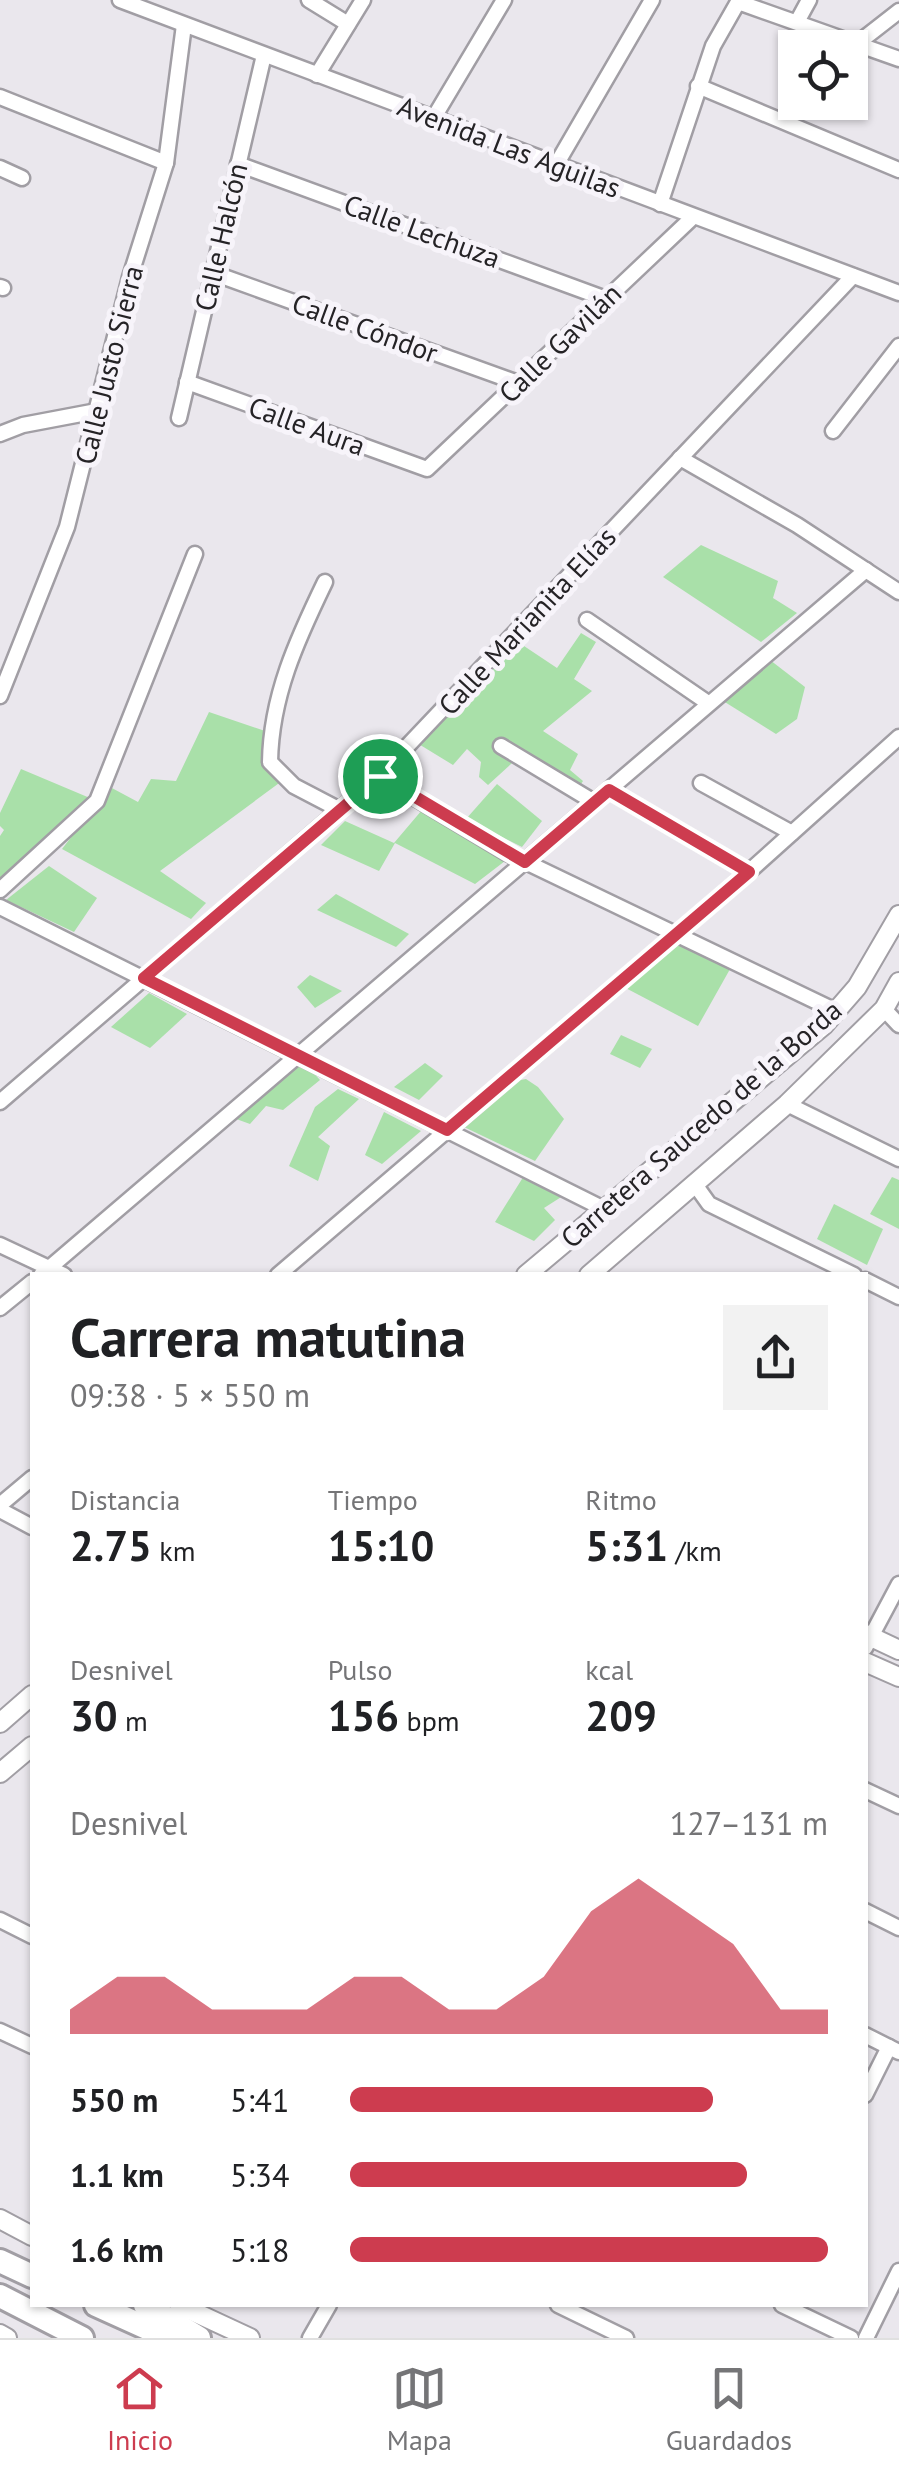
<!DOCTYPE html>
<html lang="es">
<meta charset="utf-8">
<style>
:root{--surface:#fff;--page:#f2f2f2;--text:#202124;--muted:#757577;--line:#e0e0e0;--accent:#cd3c4f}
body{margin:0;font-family:"PT Sans",sans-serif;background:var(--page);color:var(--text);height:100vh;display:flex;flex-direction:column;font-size:38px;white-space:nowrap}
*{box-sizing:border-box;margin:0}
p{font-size:32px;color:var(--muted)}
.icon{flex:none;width:55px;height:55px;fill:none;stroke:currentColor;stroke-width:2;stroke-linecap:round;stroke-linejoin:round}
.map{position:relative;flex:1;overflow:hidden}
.drawer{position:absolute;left:30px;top:1272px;width:838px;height:1035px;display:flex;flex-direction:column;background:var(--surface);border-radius:0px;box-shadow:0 2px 8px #0004}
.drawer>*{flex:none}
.fabs{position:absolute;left:778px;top:30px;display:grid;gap:20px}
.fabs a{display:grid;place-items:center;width:90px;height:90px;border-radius:0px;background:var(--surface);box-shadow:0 2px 8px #0004;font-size:50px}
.pin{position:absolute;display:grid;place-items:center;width:85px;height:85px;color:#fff;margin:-42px;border:5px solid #fff;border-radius:50%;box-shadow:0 2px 10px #0007}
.round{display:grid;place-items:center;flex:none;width:105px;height:105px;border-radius:0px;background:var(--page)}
.summary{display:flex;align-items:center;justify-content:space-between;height:170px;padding:0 40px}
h1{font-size:55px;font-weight:600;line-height:75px}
.metrics{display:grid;grid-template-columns:repeat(3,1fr);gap:15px;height:170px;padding:10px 40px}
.metrics div{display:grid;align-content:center}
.metrics b{font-size:42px;font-weight:600}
.metrics small{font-size:28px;font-weight:400}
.metrics p{font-size:28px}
.chart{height:280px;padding:20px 40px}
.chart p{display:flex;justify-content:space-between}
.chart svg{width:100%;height:180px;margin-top:10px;fill:var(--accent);opacity:.7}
ul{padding:0 40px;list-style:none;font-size:32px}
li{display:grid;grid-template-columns:160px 120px 1fr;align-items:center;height:75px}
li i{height:25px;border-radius:12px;background:var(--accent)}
.tabs{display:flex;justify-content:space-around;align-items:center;height:140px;border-top:2px solid var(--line);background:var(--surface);font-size:28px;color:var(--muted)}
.tabs a{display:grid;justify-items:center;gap:5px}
.tabs .selected{color:var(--accent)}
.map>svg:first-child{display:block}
.green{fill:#a9e0a9}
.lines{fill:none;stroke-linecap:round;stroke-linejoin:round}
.minor-casing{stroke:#a19ea4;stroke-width:19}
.tertiary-casing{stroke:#a19ea4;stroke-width:22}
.primary-casing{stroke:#a19ea4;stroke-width:28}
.minor{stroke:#fff;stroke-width:14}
.tertiary{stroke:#fff;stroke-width:18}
.primary{stroke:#fff;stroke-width:22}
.route-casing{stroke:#fff;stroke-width:20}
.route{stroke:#cd3c4f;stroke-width:12}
.labels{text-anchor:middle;stroke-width:10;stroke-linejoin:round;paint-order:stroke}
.street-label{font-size:28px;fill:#252326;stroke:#f7f4fa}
</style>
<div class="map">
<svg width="899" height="2338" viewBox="0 0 899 2338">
<rect width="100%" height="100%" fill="#eae7ed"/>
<g class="green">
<path d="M701 545 778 581 773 598 797 613 761 642 663 577Z"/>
<path d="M581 633 596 642 574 679 592 691 543 731 578 754 570 770 583 781 579 787 523 753 488 785 479 777 481 762 467 749 453 765 417 743 476 688 513 646 521 644 557 668Z"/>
<path d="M770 660 805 687 797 719 776 734 720 699Z"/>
<path d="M209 712 271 733 267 767 286 778 160 871 206 903 191 919 62 849 110 787 138 802 151 779 176 781Z"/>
<path d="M21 769 97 801 0 890V836L4 830 0 826V813Z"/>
<path d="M497 784 542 821 522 847 466 819Z"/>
<path d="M422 810 505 861 475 884 395 843 379 871 321 845 345 821 394 843Z"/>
<path d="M49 866 97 898 74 932 6 900Z"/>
<path d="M336 894 409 934 396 947 317 910Z"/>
<path d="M677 934 734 962 698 1026 618 984Z"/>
<path d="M310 975 342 991 315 1008 297 987Z"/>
<path d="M149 993 187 1014 150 1048 111 1027Z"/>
<path d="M621 1035 652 1049 640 1068 610 1054Z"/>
<path d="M298 1056 320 1080 283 1110 266 1106 250 1124 228 1116Z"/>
<path d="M425 1063 443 1076 419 1100 394 1087Z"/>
<path d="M526 1079 538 1087 564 1119 535 1161 464 1127 515 1081Z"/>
<path d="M338 1089 359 1099 318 1137 330 1146 318 1181 289 1166 315 1107Z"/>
<path d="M384 1112 421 1131 382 1164 365 1155Z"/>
<path d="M527 1171 569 1192 544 1208 555 1220 534 1241 495 1222Z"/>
<path d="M892 1177 899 1180V1229L870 1214Z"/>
<path d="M834 1204 883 1229 867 1265 817 1239Z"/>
</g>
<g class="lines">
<g class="minor-casing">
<g id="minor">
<path d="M120 0 899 293"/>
<path d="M309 0 348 24"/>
<path d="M797 22 809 0"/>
<path d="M858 43 899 11"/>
<path d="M317 75 363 0"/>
<path d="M698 86 899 170"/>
<path d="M0 97 166 163"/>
<path d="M433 119 504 0"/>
<path d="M238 164 606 299"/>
<path d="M556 165 652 0"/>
<path d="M0 168 22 178"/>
<path d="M660 204 713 46 738 2 899 59"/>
<path d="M213 273 518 383"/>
<path d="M0 287 3 288"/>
<path d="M187 382 427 469 693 217"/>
<path d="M179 418 264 55"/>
<path d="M833 431 899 346"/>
<path d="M0 434 23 425 97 411"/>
<path d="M680 458 797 525 899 592"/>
<path d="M325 582C297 640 271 696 270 762L294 786 340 810"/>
<path d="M587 620 708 703"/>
<path d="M0 696 67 527 130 277 166 163 184 25"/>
<path d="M501 746 594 802"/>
<path d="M379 776 507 853 836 1011"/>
<path d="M701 783 792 833"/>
<path d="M609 790 749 872"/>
<path d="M0 890 97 801 195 554"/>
<path d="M0 907 604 1209"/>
<path d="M884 1009 899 1025"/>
<path d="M0 1102 379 776 853 276"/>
<path d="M787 1104 899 1159"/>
<path d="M694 1183 709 1204 854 1275"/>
<path d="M0 1245 64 1275"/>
<path d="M41 1275 866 570"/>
<path d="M278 1275 743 877 899 737"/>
<path d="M865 1280 899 1297"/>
<path d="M0 1308 32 1282"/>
<path d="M0 1505 32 1478"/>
<path d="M0 1510 32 1527"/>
<path d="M865 1648 899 1584"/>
<path d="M865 1790 899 1806"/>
<path d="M865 1911 899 1928"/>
<path d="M0 1920 32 1936"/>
<path d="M0 2031 32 2046"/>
<path d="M865 2035 899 2052"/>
<path d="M865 2095 889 2047"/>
<path d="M558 2305 626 2338"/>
<path d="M782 2305 851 2338"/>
<path d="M310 2338 329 2305"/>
<path d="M866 2338 899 2271"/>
</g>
</g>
<g class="tertiary-casing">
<g id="tertiary">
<path d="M526 1275 824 1025 857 987 899 915"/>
<path d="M589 1275 787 1104 884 1009 899 982"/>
<path d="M865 1634 899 1650"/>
<path d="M865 1662 899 1677"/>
<path d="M0 1723 32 1695"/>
<path d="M0 1773 32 1746"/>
<path d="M0 2219 32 2236"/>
<path d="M179 2305 250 2338"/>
<path d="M0 2334 7 2338"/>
</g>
</g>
<g class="primary-casing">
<g id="primary">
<path d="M0 2261 32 2276"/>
<path d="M0 2296 82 2338"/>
<path d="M96 2305 169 2338"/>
<path d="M145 2305 199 2338"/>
</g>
</g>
<use href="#minor" class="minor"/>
<use href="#tertiary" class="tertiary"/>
<use href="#primary" class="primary"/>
</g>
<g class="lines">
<g class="route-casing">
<path id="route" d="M380 776 525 862 609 790 749 872 447 1130 144 978Z"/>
</g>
<use href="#route" class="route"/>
</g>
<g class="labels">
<g class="street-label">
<text transform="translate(509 147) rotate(21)" y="10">Avenida Las Aguilas</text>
<text transform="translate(422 231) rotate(20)" y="10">Calle Lechuza</text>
<text transform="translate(221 237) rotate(-77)" y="10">Calle Halcón</text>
<text transform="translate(365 328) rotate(20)" y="10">Calle Cóndor</text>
<text transform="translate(560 343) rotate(-44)" y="10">Calle Gavilán</text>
<text transform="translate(109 365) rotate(-76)" y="10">Calle Justo Sierra</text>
<text transform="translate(307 426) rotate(20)" y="10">Calle Aura</text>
<text transform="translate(527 621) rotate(-47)" y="10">Calle Marianita Elías</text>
<text transform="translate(701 1124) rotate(-41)" y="10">Carretera Saucedo de la Borda</text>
</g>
</g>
</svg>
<div class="fabs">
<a><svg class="icon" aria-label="locate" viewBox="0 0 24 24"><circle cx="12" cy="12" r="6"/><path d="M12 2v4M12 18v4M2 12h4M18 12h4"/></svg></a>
</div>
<div class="pin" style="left:380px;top:776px;background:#1e9e55"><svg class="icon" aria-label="arrive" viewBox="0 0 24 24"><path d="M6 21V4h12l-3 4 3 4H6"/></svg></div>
<section class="drawer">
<div class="summary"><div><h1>Carrera matutina</h1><p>09:38 · 5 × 550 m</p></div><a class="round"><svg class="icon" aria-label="share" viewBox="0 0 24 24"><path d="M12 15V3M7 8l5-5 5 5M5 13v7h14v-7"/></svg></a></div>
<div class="metrics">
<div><p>Distancia</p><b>2.75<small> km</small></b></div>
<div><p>Tiempo</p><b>15:10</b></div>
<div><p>Ritmo</p><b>5:31<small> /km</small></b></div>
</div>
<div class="metrics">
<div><p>Desnivel</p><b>30<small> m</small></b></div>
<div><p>Pulso</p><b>156<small> bpm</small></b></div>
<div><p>kcal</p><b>209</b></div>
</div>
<div class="chart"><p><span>Desnivel</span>127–131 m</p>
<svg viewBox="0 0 160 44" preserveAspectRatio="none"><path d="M0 44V38L10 30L20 30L30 38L40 38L50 38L60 30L70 30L80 38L90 38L100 30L110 14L120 6L130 14L140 22L150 38L160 38V44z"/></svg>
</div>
<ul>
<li><b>550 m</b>5:41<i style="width:76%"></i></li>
<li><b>1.1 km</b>5:34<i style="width:83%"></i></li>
<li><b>1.6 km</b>5:18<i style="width:100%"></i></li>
</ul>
</section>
</div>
<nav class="tabs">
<a class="selected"><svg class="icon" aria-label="home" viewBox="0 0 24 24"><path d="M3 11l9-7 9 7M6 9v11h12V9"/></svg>Inicio</a>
<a><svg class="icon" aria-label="map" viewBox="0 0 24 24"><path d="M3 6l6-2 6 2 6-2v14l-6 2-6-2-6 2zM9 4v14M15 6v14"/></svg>Mapa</a>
<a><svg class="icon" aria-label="saved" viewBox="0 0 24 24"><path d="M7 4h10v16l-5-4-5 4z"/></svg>Guardados</a>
</nav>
